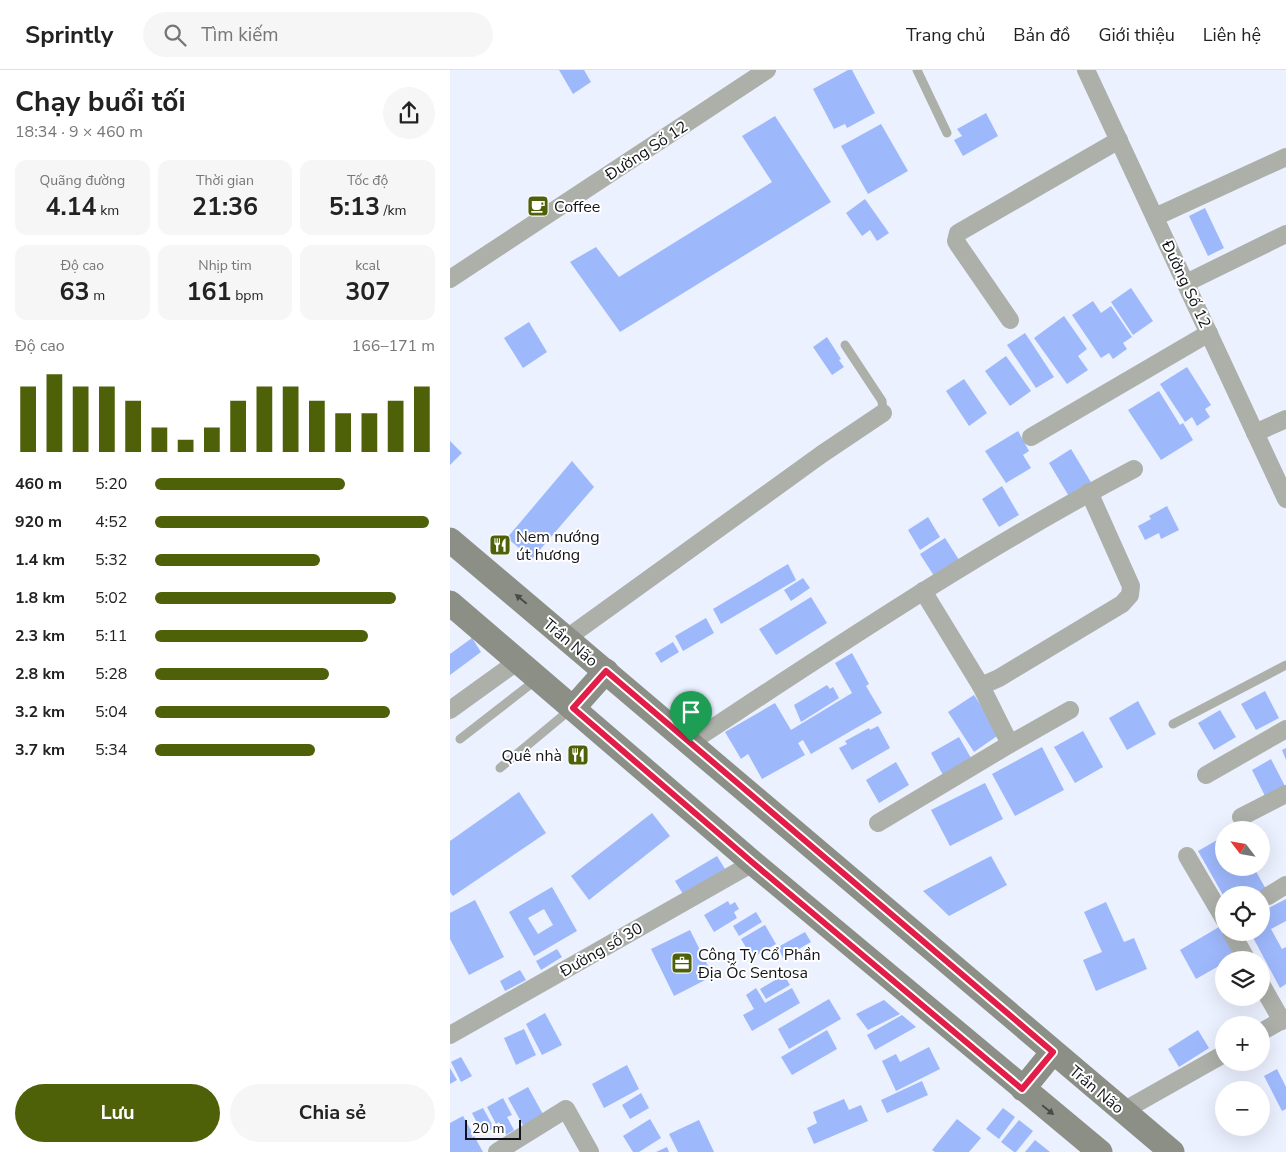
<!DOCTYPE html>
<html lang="vi">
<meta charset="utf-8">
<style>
:root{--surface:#fff;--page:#f6f6f6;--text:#222;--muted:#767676;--line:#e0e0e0;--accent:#4e6108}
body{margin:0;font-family:"Nunito Sans",sans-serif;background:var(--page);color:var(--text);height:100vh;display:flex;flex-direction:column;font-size:19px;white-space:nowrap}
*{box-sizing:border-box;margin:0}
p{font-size:16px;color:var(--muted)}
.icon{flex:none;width:28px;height:28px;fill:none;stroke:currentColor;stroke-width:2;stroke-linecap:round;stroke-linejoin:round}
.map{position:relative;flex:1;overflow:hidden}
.drawer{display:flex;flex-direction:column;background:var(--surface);width:450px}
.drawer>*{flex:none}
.needle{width:32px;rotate:301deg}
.tools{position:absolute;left:765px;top:751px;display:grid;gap:10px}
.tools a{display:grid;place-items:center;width:55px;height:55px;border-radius:50%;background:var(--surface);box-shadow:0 5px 20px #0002;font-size:25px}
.scale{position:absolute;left:15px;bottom:12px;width:56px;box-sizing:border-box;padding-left:5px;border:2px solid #121419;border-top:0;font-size:14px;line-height:18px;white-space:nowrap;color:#121419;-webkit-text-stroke:4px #fff;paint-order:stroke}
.pin{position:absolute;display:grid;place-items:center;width:42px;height:42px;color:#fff;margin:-51px -21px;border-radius:50% 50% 50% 0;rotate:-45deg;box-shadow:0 0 5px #0007}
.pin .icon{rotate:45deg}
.round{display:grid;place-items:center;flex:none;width:52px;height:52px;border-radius:26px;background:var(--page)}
.headline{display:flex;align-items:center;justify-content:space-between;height:85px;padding:0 15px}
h1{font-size:28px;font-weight:700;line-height:38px}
.figures{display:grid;grid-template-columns:repeat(3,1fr);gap:8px;height:85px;padding:5px 15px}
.figures div{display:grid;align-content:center;border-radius:12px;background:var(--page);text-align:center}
.figures b{font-size:25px;font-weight:700}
.figures small{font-size:14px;font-weight:400}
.figures p{font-size:14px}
.chart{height:140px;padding:10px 15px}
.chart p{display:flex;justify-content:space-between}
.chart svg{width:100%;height:90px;margin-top:5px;stroke:var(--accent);stroke-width:6}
.cta{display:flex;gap:10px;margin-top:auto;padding:10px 15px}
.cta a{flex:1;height:58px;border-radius:30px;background:var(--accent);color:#fff;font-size:20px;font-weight:700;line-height:58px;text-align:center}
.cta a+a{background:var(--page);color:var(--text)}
ul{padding:0 15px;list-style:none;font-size:16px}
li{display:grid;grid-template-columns:80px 60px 1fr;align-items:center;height:38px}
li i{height:12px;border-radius:6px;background:var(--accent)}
header{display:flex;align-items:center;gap:30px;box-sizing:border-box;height:70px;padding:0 25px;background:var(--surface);border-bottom:1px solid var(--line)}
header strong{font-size:24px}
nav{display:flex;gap:28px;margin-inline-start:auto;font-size:18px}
.search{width:350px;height:45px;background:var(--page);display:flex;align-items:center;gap:12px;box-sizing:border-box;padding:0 18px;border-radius:28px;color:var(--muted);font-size:19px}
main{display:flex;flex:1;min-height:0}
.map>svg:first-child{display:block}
.building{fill:#9eb8fc;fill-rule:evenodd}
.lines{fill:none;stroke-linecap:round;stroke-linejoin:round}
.service{stroke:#adafa9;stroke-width:9}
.minor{stroke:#adafa9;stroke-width:18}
.secondary{stroke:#8c8f86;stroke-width:25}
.oneway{fill:#494b4a}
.route-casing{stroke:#fff;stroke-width:10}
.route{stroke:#e11d48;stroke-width:6}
.labels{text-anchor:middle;stroke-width:4;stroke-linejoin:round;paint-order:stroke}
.street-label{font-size:16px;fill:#121419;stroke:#fff}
.poi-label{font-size:16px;fill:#121419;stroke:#fff;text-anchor:start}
</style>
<header>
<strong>Sprintly</strong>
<div class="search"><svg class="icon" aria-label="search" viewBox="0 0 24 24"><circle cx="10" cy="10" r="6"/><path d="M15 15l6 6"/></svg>Tìm kiếm</div>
<nav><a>Trang chủ</a><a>Bản đồ</a><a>Giới thiệu</a><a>Liên hệ</a></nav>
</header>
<main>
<section class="drawer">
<div class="headline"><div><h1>Chạy buổi tối</h1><p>18:34 · 9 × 460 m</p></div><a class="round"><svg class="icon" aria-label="share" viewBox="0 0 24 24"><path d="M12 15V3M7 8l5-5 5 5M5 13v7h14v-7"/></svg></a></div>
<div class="figures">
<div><p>Quãng đường</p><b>4.14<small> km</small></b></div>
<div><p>Thời gian</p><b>21:36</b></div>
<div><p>Tốc độ</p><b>5:13<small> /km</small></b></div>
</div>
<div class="figures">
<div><p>Độ cao</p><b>63<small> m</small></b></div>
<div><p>Nhịp tim</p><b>161<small> bpm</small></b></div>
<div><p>kcal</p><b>307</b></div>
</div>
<div class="chart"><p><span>Độ cao</span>166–171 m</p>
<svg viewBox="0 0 160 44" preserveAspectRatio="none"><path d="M5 44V12M15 44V6M25 44V12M35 44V12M45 44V19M55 44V32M65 44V38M75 44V32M85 44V19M95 44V12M105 44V12M115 44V19M125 44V25M135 44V25M145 44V19M155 44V12"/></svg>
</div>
<ul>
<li><b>460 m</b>5:20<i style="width:68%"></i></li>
<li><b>920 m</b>4:52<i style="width:98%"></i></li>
<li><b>1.4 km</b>5:32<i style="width:59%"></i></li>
<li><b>1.8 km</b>5:02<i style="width:86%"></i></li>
<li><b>2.3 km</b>5:11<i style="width:76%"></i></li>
<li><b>2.8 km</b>5:28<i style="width:62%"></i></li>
<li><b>3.2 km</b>5:04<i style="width:84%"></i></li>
<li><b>3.7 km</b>5:34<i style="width:57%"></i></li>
</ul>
<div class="cta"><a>Lưu</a><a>Chia sẻ</a></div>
</section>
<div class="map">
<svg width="836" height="1082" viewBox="0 0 836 1082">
<rect width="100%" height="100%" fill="#ecf1ff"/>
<g class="building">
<path d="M109 0H134L141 12 123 24Z"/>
<path d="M398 0H402L425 43 397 58 395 54 384 59 363 19Z"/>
<path d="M536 43 548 66 513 86 504 70 512 66 507 59Z"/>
<path d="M325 46 381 132 170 262 120 192 146 177 169 207 322 112 292 66Z"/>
<path d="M431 54 458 101 418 124 391 76Z"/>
<path d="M415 129 439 163 427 171 420 160 412 166 396 143Z"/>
<path d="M755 138 774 178 758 186 739 146Z"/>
<path d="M681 218 703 251 683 265 661 232Z"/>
<path d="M643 231 651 243 661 236 682 267 673 273 677 279 663 289 659 283 651 288 622 245Z"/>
<path d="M614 246 637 279 628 286 638 300 617 314 584 268Z"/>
<path d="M79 252 97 282 73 298 54 268Z"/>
<path d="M575 263 604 307 586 318 557 275Z"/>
<path d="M377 267 391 289 389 290 394 297 382 305 363 277Z"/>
<path d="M556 286 581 321 560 336 535 301Z"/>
<path d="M737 297 761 335 755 339 760 347 747 356 742 347 735 352 710 314Z"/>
<path d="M514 309 537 343 519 356 496 321Z"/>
<path d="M709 321 730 355 733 353 743 370 711 390 678 340Z"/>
<path d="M568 361 579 381 573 385 581 398 556 413 535 381Z"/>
<path d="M0 371 12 383 0 395Z"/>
<path d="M621 379 642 414 620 428 599 393Z"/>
<path d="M122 391 144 417 82 489 57 468Z"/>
<path d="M552 416 569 445 549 457 532 429Z"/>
<path d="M717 436 729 460 711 469 709 463 695 470 688 456 701 449 699 446Z"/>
<path d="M478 447 490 467 470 480 458 460Z"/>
<path d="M495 468 511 493 486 509 470 484Z"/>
<path d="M338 494 346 510 271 554 263 539Z"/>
<path d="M353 508 360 518 341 531 334 520Z"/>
<path d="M361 527 377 553 326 585 309 559Z"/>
<path d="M256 548 264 563 233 581 225 566Z"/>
<path d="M22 568 31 582 0 605V584Z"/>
<path d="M223 572 229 582 211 593 205 583Z"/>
<path d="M402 583 419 614 416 616 432 643 361 684 353 670 348 673 355 685 312 709 298 684 291 689 275 662 325 633 341 660 402 623 385 593Z"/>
<path d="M377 615 380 619 383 617 389 628 351 652 344 635Z"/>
<path d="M815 621 829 648 806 660 791 634Z"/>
<path d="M524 625 550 664 524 682 498 642Z"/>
<path d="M688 631 706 664 677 680 659 648Z"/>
<path d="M770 640 786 667 764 680 748 653Z"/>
<path d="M428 656 440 678 402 700 389 678 397 674 395 671 419 658 420 660Z"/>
<path d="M633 661 653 697 625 713 604 677Z"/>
<path d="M509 667 521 688 493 705 481 683Z"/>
<path d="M592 677 614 720 565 746 542 704Z"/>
<path d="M836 678V690L832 680Z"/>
<path d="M821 689 836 718 817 730 802 700Z"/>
<path d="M446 692 459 715 429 733 416 710Z"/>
<path d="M535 713 553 749 500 776 481 740Z"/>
<path d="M69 722 96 763 3 826 0 822V771Z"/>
<path d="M202 743 220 766 139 830 121 806Z"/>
<path d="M774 766V798H804L821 828 811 834V825H773L748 781Z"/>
<path d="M267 786 275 799 233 824 225 811Z"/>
<path d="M541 786 557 815 499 846 473 821Z"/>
<path d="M102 817 127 861 84 886 59 842ZM94 839 103 855 88 864 78 848Z"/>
<path d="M836 829V851L821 859 832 879 836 877V914L830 918 800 862H811V842Z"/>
<path d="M25 830 54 887 19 905 0 869V843Z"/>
<path d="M278 831 280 835 285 832 289 839 284 842 287 848 264 862 254 845Z"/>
<path d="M656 832 674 872 684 868 697 899 646 921 633 890 652 882 634 842Z"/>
<path d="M306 842 312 852 289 866 283 856Z"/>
<path d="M315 855 326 874 302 888 291 869Z"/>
<path d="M769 857 785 887 774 890V893L746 909 730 880Z"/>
<path d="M240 860 263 906 224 926 201 879Z"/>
<path d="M355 862 361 872 333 888 328 877Z"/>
<path d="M107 879 112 887 91 900 86 891Z"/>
<path d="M70 900 76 910 55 921 50 911Z"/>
<path d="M334 905 340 915 316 929 310 919Z"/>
<path d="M306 918 315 933 342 918 350 933 302 961 293 945 304 939 296 925Z"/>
<path d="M379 929 391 949 339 979 328 959Z"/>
<path d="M434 930 450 944 418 960 406 944Z"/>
<path d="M95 943 112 975 92 985 76 954Z"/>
<path d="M452 945 466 957 425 980 417 965Z"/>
<path d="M74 959 86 985 66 995 54 968Z"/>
<path d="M377 960 387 979 342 1005 331 987Z"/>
<path d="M748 960 759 978 729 997 718 979Z"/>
<path d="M479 977 490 999 446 1021 432 991 446 984 450 992Z"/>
<path d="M11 987 22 1006 11 1012 1 992Z"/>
<path d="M177 995 189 1019 154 1038 142 1014Z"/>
<path d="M0 998 7 1010 0 1014Z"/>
<path d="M827 999 836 1017V1039L832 1041 814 1006Z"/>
<path d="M472 1011 478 1025 437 1043 431 1030Z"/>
<path d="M78 1017 94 1046 74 1057 58 1028Z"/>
<path d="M191 1023 199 1038 180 1049 172 1035Z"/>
<path d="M53 1028 62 1045 57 1047 64 1060 56 1065 49 1052 46 1054 37 1037Z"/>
<path d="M394 1029 399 1040 411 1035 418 1051 364 1074 357 1058 367 1053 363 1042Z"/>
<path d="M33 1038 44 1058 33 1064 22 1043Z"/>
<path d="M553 1038 565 1047 549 1069 536 1059Z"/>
<path d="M13 1046 33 1082H0V1053Z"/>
<path d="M200 1049 211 1068 189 1082H183L173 1066Z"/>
<path d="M507 1049 531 1068 519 1082H485L482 1080Z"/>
<path d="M249 1050 264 1082H228L219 1064Z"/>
<path d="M569 1050 583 1061 566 1082H564L551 1072Z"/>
<path d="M585 1070 600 1082H575Z"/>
<path d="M217 1077 219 1082H206Z"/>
</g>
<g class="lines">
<g class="service">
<path d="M467 0 497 63"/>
<path d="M395 275 432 331 433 343"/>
<path d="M723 654 836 595"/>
<path d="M10 669 86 610"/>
<path d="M50 698 121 639"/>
</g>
<g class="minor">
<path d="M636 0 836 429"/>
<path d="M705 147 836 87"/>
<path d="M0 209 317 0"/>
<path d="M736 213 836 164"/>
<path d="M560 250 509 176 506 171 508 163 669 70"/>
<path d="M805 363 836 349"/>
<path d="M581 367 759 263"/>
<path d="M473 521 531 616 549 608 672 534 680 525 681 516 639 422"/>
<path d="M117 568 372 384 433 343"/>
<path d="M0 640 68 591"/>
<path d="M241 672C386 577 530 480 684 399"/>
<path d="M560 674 620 640"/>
<path d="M756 705 836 659"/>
<path d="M791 747 836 724"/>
<path d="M428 753 560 674 531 616"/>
<path d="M737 786 774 849"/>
<path d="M818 826 836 815"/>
<path d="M781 862 797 890"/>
<path d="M811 914 832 951"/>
<path d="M811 962 836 948"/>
<path d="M0 965 303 793"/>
<path d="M673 1041 774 984"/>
<path d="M47 1082 116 1039 140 1082"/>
</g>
<g class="secondary">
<path d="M0 470 722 1082"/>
<path d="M0 533 303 793 650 1082"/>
<path d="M123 638 156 601"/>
<path d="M573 1019 603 982"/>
</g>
</g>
<defs><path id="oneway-solid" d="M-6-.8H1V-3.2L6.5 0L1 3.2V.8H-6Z" transform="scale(1.25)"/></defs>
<g class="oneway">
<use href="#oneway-solid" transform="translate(71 529) rotate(-140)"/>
<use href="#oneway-solid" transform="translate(598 1040) rotate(39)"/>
</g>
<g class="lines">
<g class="route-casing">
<path id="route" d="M156 601 603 982 572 1019 303 793 123 638Z"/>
</g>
<use href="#route" class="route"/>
</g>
<defs>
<g id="cafe-square" transform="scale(1.125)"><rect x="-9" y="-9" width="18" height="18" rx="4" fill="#4e6108" stroke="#fff"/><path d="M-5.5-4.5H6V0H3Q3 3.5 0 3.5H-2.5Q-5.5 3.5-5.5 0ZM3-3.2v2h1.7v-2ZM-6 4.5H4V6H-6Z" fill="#fff"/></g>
<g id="restaurant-square" transform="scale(1.125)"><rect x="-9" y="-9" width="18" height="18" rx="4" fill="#4e6108" stroke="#fff"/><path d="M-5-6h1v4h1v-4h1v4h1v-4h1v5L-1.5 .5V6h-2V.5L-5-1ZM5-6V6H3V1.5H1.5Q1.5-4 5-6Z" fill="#fff"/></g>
<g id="office-square" transform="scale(1.125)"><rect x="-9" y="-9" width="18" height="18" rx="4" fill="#4e6108" stroke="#fff"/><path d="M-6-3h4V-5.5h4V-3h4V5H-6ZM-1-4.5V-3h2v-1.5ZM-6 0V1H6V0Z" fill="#fff"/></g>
</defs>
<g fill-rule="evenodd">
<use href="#cafe-square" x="88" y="136"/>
<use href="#restaurant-square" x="50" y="475"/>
<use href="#restaurant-square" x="128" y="685"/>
<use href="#office-square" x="232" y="893"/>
</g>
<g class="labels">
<g class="street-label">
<text transform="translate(196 80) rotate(-33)" y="6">Đường Số 12</text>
<text transform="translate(737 214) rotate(65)" y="6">Đường Số 12</text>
<text transform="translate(121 572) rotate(40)" y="6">Trần Não</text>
<text transform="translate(151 879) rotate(-30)" y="6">Đường số 30</text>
<text transform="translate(647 1019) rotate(40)" y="6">Trần Não</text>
</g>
<g class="poi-label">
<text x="104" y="142">Coffee</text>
<text x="66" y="472">Nem nướng<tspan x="66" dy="18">út hương</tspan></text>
<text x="112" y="691" text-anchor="end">Quê nhà</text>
<text x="248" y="890">Công Ty Cổ Phần<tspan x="248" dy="18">Địa Ốc Sentosa</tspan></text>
</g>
</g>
</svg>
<div class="tools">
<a><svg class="needle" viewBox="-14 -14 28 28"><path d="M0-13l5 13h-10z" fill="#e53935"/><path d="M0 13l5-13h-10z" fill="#767676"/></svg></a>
<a><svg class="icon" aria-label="locate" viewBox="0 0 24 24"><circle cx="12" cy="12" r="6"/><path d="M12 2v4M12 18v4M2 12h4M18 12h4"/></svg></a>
<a><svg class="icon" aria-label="layers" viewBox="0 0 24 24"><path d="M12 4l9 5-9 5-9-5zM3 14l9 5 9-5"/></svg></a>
<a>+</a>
<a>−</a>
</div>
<div class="scale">20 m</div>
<div class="pin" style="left:241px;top:672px;background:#1e9e55"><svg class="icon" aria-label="arrive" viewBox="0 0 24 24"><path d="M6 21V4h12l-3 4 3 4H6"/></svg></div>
</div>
</main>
